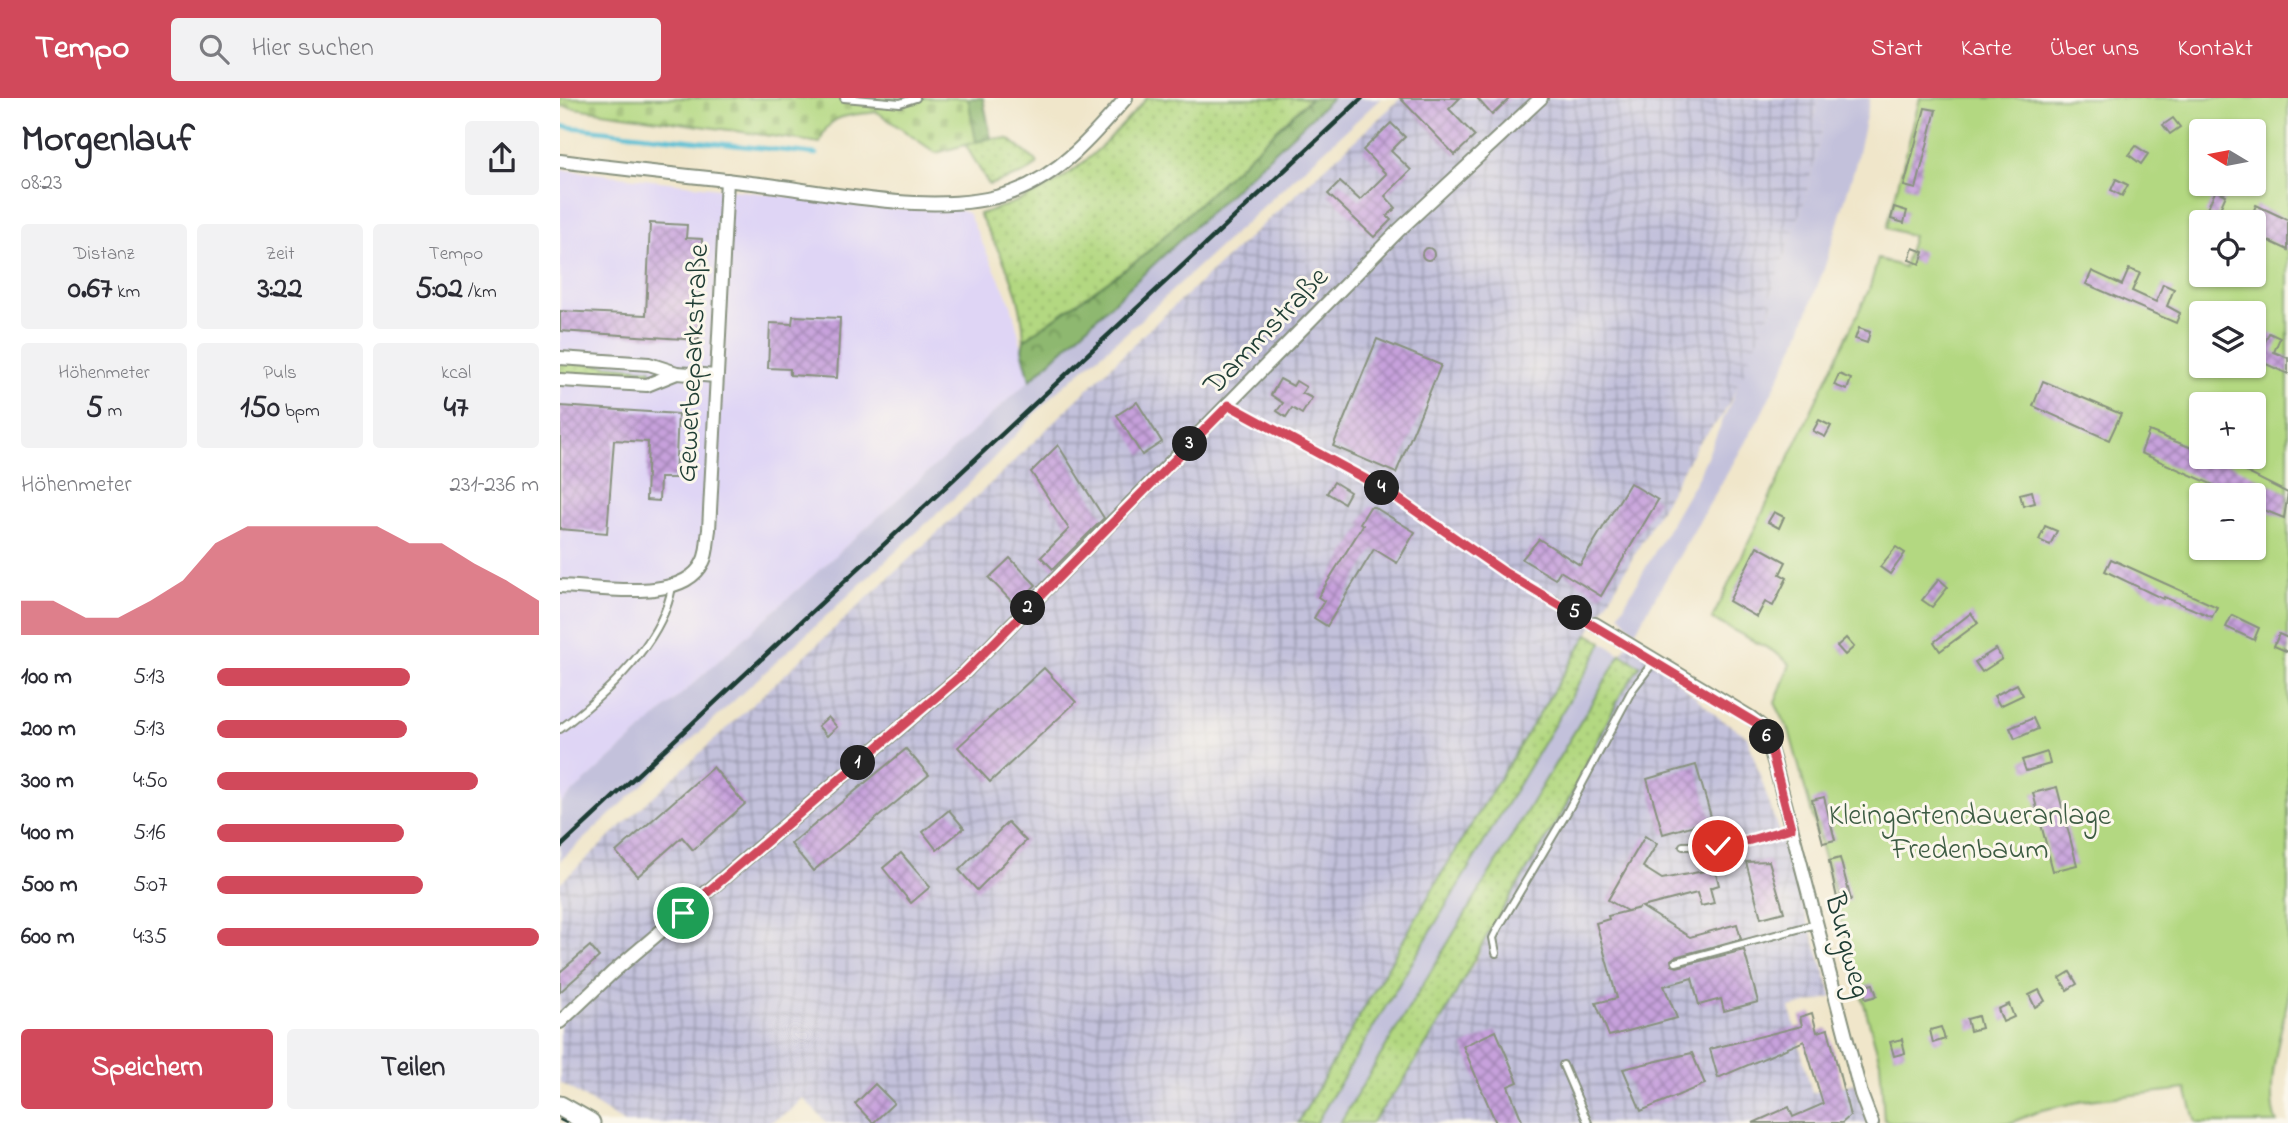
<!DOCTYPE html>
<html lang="de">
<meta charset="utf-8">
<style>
:root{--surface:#fff;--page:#f2f2f3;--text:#2b2b33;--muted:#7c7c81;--accent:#d1495b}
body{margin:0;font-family:"Indie Flower",sans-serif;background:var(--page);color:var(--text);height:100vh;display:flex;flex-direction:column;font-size:26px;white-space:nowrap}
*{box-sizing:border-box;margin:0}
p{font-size:23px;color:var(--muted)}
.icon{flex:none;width:38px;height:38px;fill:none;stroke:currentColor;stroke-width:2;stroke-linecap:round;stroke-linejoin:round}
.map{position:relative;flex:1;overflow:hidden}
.drawer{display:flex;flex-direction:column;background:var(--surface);width:560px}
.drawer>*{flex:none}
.needle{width:46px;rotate:280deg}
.buttons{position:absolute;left:1629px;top:21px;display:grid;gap:14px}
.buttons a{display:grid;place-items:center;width:77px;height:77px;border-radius:7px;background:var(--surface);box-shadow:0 2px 5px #0004;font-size:35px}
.pin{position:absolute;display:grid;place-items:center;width:60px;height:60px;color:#fff;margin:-30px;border:4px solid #fff;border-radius:50%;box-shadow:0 2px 7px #0007}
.km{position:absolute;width:35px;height:35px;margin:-18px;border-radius:50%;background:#222;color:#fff;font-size:19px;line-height:35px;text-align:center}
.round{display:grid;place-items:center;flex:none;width:74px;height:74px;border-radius:7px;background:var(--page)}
.headline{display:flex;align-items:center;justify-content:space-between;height:119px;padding:0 21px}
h1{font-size:38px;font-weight:800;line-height:52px}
.stats{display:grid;grid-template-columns:repeat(3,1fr);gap:10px;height:119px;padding:7px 21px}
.stats div{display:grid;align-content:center;border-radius:7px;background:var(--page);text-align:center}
.stats b{font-size:30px;font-weight:800}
.stats small{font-size:19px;font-weight:400}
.stats p{font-size:19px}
.chart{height:196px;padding:14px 21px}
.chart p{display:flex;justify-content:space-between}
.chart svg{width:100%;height:126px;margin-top:7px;fill:var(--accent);opacity:.7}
.action{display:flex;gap:14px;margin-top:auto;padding:14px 21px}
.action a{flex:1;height:80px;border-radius:7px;background:var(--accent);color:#fff;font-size:28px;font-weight:800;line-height:80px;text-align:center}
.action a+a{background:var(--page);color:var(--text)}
ul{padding:0 21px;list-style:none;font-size:23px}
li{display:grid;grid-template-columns:112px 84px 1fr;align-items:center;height:52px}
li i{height:18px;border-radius:9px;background:var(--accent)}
header{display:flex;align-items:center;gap:42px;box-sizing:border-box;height:98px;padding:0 35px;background:var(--accent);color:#fff}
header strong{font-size:33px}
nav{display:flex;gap:38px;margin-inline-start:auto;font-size:24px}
.search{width:490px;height:63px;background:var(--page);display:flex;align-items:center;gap:18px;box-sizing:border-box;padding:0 24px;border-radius:7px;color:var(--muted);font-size:26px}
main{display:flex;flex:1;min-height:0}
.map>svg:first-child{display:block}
.built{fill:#dfd5f5}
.industrial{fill:url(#industrial-grid)}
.railway{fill:#c3c1db}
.grass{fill:url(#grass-dots);stroke:#698a5a;stroke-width:2}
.forest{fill:url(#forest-crowns);stroke:#567a52;stroke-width:2}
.cemetery{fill:url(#cemetery-stones);stroke:#698a5a;stroke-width:2}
.green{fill:#b3d881;stroke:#698a5a;stroke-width:2;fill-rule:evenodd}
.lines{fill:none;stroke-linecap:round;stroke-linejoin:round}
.stream{stroke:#55bdd3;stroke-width:4.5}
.building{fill:url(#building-cross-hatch)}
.lane-casing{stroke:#88927f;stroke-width:10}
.street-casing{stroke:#88927f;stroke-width:16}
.primary-casing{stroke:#88927f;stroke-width:23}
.lane{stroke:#fff;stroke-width:6}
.street{stroke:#fff;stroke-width:12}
.primary{stroke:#fff;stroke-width:19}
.tram{stroke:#1f3d34;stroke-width:2}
.rail{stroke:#1f3d34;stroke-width:4.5}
.route-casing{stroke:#fff;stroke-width:14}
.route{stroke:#d1495b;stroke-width:9}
.labels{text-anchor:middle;stroke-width:6;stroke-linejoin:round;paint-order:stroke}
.street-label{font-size:30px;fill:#1f3d34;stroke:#fbf7ec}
.park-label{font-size:30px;fill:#3d5c43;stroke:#fbf7ec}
</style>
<header>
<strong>Tempo</strong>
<div class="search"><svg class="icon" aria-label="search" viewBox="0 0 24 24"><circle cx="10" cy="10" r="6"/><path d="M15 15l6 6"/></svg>Hier suchen</div>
<nav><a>Start</a><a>Karte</a><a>Über uns</a><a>Kontakt</a></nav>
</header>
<main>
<section class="drawer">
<div class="headline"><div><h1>Morgenlauf</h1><p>08:23</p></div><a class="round"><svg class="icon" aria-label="share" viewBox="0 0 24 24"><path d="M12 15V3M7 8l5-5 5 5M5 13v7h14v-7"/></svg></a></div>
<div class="stats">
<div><p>Distanz</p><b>0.67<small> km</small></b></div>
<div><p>Zeit</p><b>3:22</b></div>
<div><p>Tempo</p><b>5:02<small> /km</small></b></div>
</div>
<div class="stats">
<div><p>Höhenmeter</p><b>5<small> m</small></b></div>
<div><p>Puls</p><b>150<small> bpm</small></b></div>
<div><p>kcal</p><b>47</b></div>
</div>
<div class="chart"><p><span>Höhenmeter</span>231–236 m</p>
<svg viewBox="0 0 160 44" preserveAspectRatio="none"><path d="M0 44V32L10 32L20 38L30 38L40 32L50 25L60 12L70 6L80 6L90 6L100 6L110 6L120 12L130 12L140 19L150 25L160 32V44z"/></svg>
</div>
<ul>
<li><b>100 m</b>5:13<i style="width:60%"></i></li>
<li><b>200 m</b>5:13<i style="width:59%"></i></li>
<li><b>300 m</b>4:50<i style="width:81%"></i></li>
<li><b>400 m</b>5:16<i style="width:58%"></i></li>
<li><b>500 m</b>5:07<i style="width:64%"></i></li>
<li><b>600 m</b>4:35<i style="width:100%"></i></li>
</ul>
<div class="action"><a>Speichern</a><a>Teilen</a></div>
</section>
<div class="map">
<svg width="1728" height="1025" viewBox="0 0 1728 1025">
<defs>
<pattern id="industrial-grid" width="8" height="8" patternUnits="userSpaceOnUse" patternTransform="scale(1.75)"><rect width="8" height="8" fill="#c3c1db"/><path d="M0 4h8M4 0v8" fill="none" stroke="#9e9eb2"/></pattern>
<pattern id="grass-dots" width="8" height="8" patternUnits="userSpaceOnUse" patternTransform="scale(1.75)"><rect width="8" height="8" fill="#b3d881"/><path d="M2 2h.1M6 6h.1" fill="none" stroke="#9aba70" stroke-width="1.8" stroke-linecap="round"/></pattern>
<pattern id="forest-crowns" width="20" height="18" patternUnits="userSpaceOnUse" patternTransform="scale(1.75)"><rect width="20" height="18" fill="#8eb86f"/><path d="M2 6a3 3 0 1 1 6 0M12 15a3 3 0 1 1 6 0" fill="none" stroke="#73975c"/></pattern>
<pattern id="cemetery-stones" width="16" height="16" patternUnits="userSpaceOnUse" patternTransform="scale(1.75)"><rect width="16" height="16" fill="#b3d881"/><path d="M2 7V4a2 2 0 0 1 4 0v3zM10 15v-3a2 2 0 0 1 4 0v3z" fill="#9aba70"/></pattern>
<pattern id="building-cross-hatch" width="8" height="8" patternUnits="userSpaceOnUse" patternTransform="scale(1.75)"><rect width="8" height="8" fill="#c7a1dc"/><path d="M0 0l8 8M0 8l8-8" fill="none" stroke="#a184b3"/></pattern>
</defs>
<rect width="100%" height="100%" fill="#fbf7ec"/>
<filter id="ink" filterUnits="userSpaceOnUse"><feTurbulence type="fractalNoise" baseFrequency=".0143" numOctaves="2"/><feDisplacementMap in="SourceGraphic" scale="14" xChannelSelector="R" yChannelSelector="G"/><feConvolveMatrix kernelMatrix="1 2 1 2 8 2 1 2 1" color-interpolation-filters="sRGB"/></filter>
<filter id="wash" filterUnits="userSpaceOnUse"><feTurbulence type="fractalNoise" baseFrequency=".00686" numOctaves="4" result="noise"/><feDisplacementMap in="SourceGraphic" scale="28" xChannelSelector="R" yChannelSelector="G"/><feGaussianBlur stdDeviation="1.57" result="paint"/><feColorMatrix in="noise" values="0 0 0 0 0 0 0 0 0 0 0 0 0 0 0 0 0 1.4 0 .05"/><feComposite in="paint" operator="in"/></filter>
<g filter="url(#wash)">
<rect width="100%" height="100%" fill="#f0e6ca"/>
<path class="built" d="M0 71 334 111H396L408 115 451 206 470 282 0 706Z"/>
<g class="industrial">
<path d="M841 0H1259L1254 21 1264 23 1245 102 1209 202 1214 204 1187 270 1163 317 1137 347 1044 510 882 775 738 1025H267L243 1000 230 1013 209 1025H64L0 984V785L446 371 589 231Z"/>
<path d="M1068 545 1105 572 1158 619 1187 638 1273 899 1230 910 1252 995 1296 985 1308 1025H811L842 985 916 862 931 830 1002 715 1061 596 1080 568 1061 556Z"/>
</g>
<g class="railway">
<path d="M772 0H821L565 236 494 296 407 388 0 763V706L470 282Z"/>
<path d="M1259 0H1310L1295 68 1265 168 1238 240 1200 319 1075 534 1059 516 1138 379 1214 205 1209 202 1245 102 1264 23 1254 22Z"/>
<path d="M1042 544 1061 556 780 1025H756Z"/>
</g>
<g class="grass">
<path d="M587 0H751L581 160 464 242C462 190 443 161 419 116 502 93 531 62 587 0Z"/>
<path d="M431 40 449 41 477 64V67L463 76 429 87 405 46Z"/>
<path d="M0 263 91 271 89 282 0 279Z"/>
<path d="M1028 536 1042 544 1036 557 756 1025H738L882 775Z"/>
<path d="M1061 556 1080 568 1061 596 1002 715 931 830 882 921 842 985 811 1025H780Z"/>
</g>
<g class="forest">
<path d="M408 0H423L431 40 416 44Z"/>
<path d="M751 0H772L470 282 462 251 464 242 581 160Z"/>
</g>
<path class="cemetery" d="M0 0H408L416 44 376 55 317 14C290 18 268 14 260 45L0 8Z"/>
<path class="green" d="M1360 0H1728V900C1721 934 1703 994 1717 1025H1636L1626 991 1528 1002 1482 1012 1450 1025H1334L1324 1022 1320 964 1229 632 1215 605 1230 566 1215 554 1152 521 1309 192 1318 161 1344 169 1353 138 1327 130ZM1642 33H1694V86H1642ZM1642 124H1694V177H1642ZM1642 215H1694V268H1642ZM1642 306H1694V359H1642ZM1642 397H1694V450H1642Z"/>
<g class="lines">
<path class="stream" d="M0 28 256 56"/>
</g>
<g id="blocks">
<g class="building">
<path d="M840 0H900L889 11 915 38 895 57Z"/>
<path d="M917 0H950L932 17Z"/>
<path d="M1365 10 1376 12 1356 91 1344 88Z"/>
<path d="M1613 20 1620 29 1610 36 1603 27Z"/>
<path d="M831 25 845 39 831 53 851 72 825 98 836 110 827 118 831 122 814 139 768 96 780 84 800 102 826 76 803 52Z"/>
<path d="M1576 48 1588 56 1581 66 1569 57Z"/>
<path d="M1556 81 1568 87 1562 98 1551 92Z"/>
<path d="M1656 92 1666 97 1656 120 1645 115Z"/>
<path d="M1696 107 1728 122V152L1694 136V124H1689Z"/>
<path d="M1334 109 1347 113 1344 125 1331 121Z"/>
<path d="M90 125 127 127 126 140 142 141 139 242 0 233V213L86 217Z"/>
<circle cx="868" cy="156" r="6"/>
<path d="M1353 150 1364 154 1360 166 1349 162Z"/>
<path d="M1569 171 1580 175 1572 193 1596 204 1603 186 1614 191 1607 208 1620 215 1616 225 1526 186 1532 173 1562 187Z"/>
<path d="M233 218 280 220 277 280 230 277V271L208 270 210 225 232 226Z"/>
<path d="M1299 230 1310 234 1307 245 1295 241Z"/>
<path d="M1709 235 1720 240 1714 254 1728 260V276L1697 262Z"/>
<path d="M817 241 881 267 836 375 773 348Z"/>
<path d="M1279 276 1291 281 1287 292 1274 287Z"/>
<path d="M720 281 733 288 736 283 746 289 742 295 752 300 742 316 732 310 726 319 717 313 723 305 711 297Z"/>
<path d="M1483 283 1561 316 1549 342 1473 308Z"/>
<path d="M577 304 602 344 582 357 557 317Z"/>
<path d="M0 308 118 316 115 380H100L99 403 86 402 88 344 54 342 47 435 0 431Z"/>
<path d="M1259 322 1271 328 1265 339 1253 333Z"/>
<path d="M1589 333 1642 354V359H1656L1728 395 1724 420 1694 408V397H1676L1581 355Z"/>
<path d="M498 347 544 420 493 471 481 459 509 431 471 374Z"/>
<path d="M774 384 790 394 784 405 767 395Z"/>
<path d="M1070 385 1098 402 1041 498 1000 473 995 481 962 461 979 441 1020 467Z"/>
<path d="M1472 393 1475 405 1463 408 1460 396Z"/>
<path d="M810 409H814L855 434 837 465 814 451 767 528 754 520 764 503 758 499 803 427 800 425Z"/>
<path d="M1214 414 1224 419 1219 430 1208 424Z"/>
<path d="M1485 428 1497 433 1490 447 1479 442Z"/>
<path d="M1197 448 1226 464 1220 476 1227 480 1213 508 1205 504 1197 519 1169 503Z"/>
<path d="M1336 449 1345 455 1330 476 1320 469Z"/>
<path d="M450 460 476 487 455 507 429 480Z"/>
<path d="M1551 461 1657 509 1652 519 1604 499 1603 501 1545 473Z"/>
<path d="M1379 481 1388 489 1372 509 1362 502Z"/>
<path d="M1411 515 1418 525 1380 553 1374 544Z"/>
<path d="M1672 517 1699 530 1694 542 1666 529Z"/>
<path d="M1719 536 1728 540V554L1714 548Z"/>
<path d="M1286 540 1294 549 1285 557 1277 548Z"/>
<path d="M1436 551 1442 561 1422 574 1415 564Z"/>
<path d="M484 570 516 604 430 684 398 649Z"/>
<path d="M1457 586 1463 597 1440 608 1434 598Z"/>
<path d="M268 619 277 629 267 638 258 628Z"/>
<path d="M1473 620 1478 631 1455 641 1450 630Z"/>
<path d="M346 651 369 677 253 773 231 746Z"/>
<path d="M1487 654 1490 666 1466 673 1462 662Z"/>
<path d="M1136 667 1152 722 1103 736 1087 681Z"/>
<path d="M153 669 185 706 133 752 122 739 78 778 56 754Z"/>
<path d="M1497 689 1517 767 1493 773 1473 695Z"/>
<path d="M1264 699 1275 742 1263 745 1252 702Z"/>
<path d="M389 712 404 730 377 752 363 734Z"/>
<path d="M448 724 466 743 417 792 399 772Z"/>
<path d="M1085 738 1097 746 1083 769 1102 781 1155 771 1159 787 1150 790 1154 805 1141 808 1137 795 1082 809 1130 839 1177 826 1181 841 1115 859 1111 862 1112 867 1117 869 1184 852 1198 904 1164 913 1161 901 1139 907 1132 880 1104 888 1117 920 1049 938 1036 905 1057 900 1036 825 1049 821 1048 818 1080 810 1067 813 1048 802Z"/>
<path d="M341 755 370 789 351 805 323 770Z"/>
<path d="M1280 760 1291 802 1278 805 1269 763Z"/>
<path d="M1209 763 1224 814 1201 820 1186 764Z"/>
<path d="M30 848 39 859 0 894V874Z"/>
<path d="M1510 874 1517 886 1507 892 1500 880Z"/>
<path d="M1313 886 1317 898 1306 901 1302 889Z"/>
<path d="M1479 892 1485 903 1475 909 1469 897Z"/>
<path d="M1449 906 1454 919 1443 924 1438 911Z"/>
<path d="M1252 915 1257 934 1268 931 1290 1018 1282 1025H1193L1229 1009 1233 1019 1263 1006 1244 943 1158 980 1150 951 1242 928 1240 919Z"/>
<path d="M1418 918 1421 930 1410 933 1407 921Z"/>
<path d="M1381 929 1385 941 1373 945 1370 932Z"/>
<path d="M936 933 958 984 948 988 963 1025H936L903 948Z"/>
<path d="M1342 941 1345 955 1334 958 1330 944Z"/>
<path d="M1132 955 1145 986 1081 1013 1063 971Z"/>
<path d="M315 986 334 1005 313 1025 295 1006Z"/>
</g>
</g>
</g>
<g filter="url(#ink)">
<use href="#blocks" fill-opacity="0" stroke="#88927f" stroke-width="2"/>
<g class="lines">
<g class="lane-casing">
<g id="lane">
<path d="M284 0 340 5 356 0"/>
<path d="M669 307 824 391 944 474 1035 526"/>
<path d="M0 631C45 597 102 546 112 489"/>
<path d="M1123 748 1174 747 1231 730"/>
<path d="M936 855 933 840 938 830 1006 716 1072 592 1095 562"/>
<path d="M1116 864 1256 826"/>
<path d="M1003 967 1028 1025"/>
</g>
</g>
<g class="street-casing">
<g id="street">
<path d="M0 63C67 72 134 78 200 86 276 95 380 120 453 94 501 76 534 37 566 0"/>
<path d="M0 260 89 266 117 275 156 278"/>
<path d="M0 282 87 287 117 275"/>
<path d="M0 488C39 489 123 506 143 464 148 455 147 442 149 432L167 82"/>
<path d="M1035 526 1190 619 1201 628 1206 637 1215 667 1301 996 1312 1025"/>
<path d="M0 924 53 874 403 576 839 132 981 0"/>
</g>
</g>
<g class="primary-casing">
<path id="primary" d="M0 1008 30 1025"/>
</g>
<use href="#lane" class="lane"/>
<use href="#street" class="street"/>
<use href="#primary" class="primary"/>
<path class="tram" d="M0 1022 6 1025"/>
<path class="rail" d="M0 749 802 0"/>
</g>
</g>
<g class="lines" filter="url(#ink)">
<g class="route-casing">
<path id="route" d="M123 815 403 576 669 307 824 391 944 474 1201 628 1210 648 1231 730 1174 747 1158 748"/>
</g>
<use href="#route" class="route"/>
</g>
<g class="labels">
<g class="street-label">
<text transform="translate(705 232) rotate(-46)" y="10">Dammstraße</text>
<text transform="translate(131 265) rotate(-87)" y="10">Gewerbeparkstraße</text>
<text transform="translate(1289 847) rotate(75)" y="10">Burgweg</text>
</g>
<g class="park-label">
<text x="1410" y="726">Kleingartendaueranlage<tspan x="1410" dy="34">Fredenbaum</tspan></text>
</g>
</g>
</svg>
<div class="buttons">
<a><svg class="needle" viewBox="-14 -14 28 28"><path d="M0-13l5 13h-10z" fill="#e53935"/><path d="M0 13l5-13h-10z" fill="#7c7c81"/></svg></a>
<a><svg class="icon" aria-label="locate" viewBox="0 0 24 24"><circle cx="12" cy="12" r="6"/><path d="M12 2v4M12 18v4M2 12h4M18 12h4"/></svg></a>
<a><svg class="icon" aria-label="layers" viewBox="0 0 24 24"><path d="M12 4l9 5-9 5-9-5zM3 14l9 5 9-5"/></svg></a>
<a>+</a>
<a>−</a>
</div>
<div class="pin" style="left:123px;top:815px;background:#1e9e55"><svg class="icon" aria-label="arrive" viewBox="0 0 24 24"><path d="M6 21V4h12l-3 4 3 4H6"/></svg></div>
<div class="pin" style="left:1158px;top:748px;background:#d93025"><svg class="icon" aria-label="check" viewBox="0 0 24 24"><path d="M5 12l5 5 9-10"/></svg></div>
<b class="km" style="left:298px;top:665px">1</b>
<b class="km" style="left:468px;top:510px">2</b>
<b class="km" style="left:630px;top:346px">3</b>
<b class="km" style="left:822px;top:390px">4</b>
<b class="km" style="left:1015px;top:515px">5</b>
<b class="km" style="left:1207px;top:639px">6</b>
</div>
</main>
